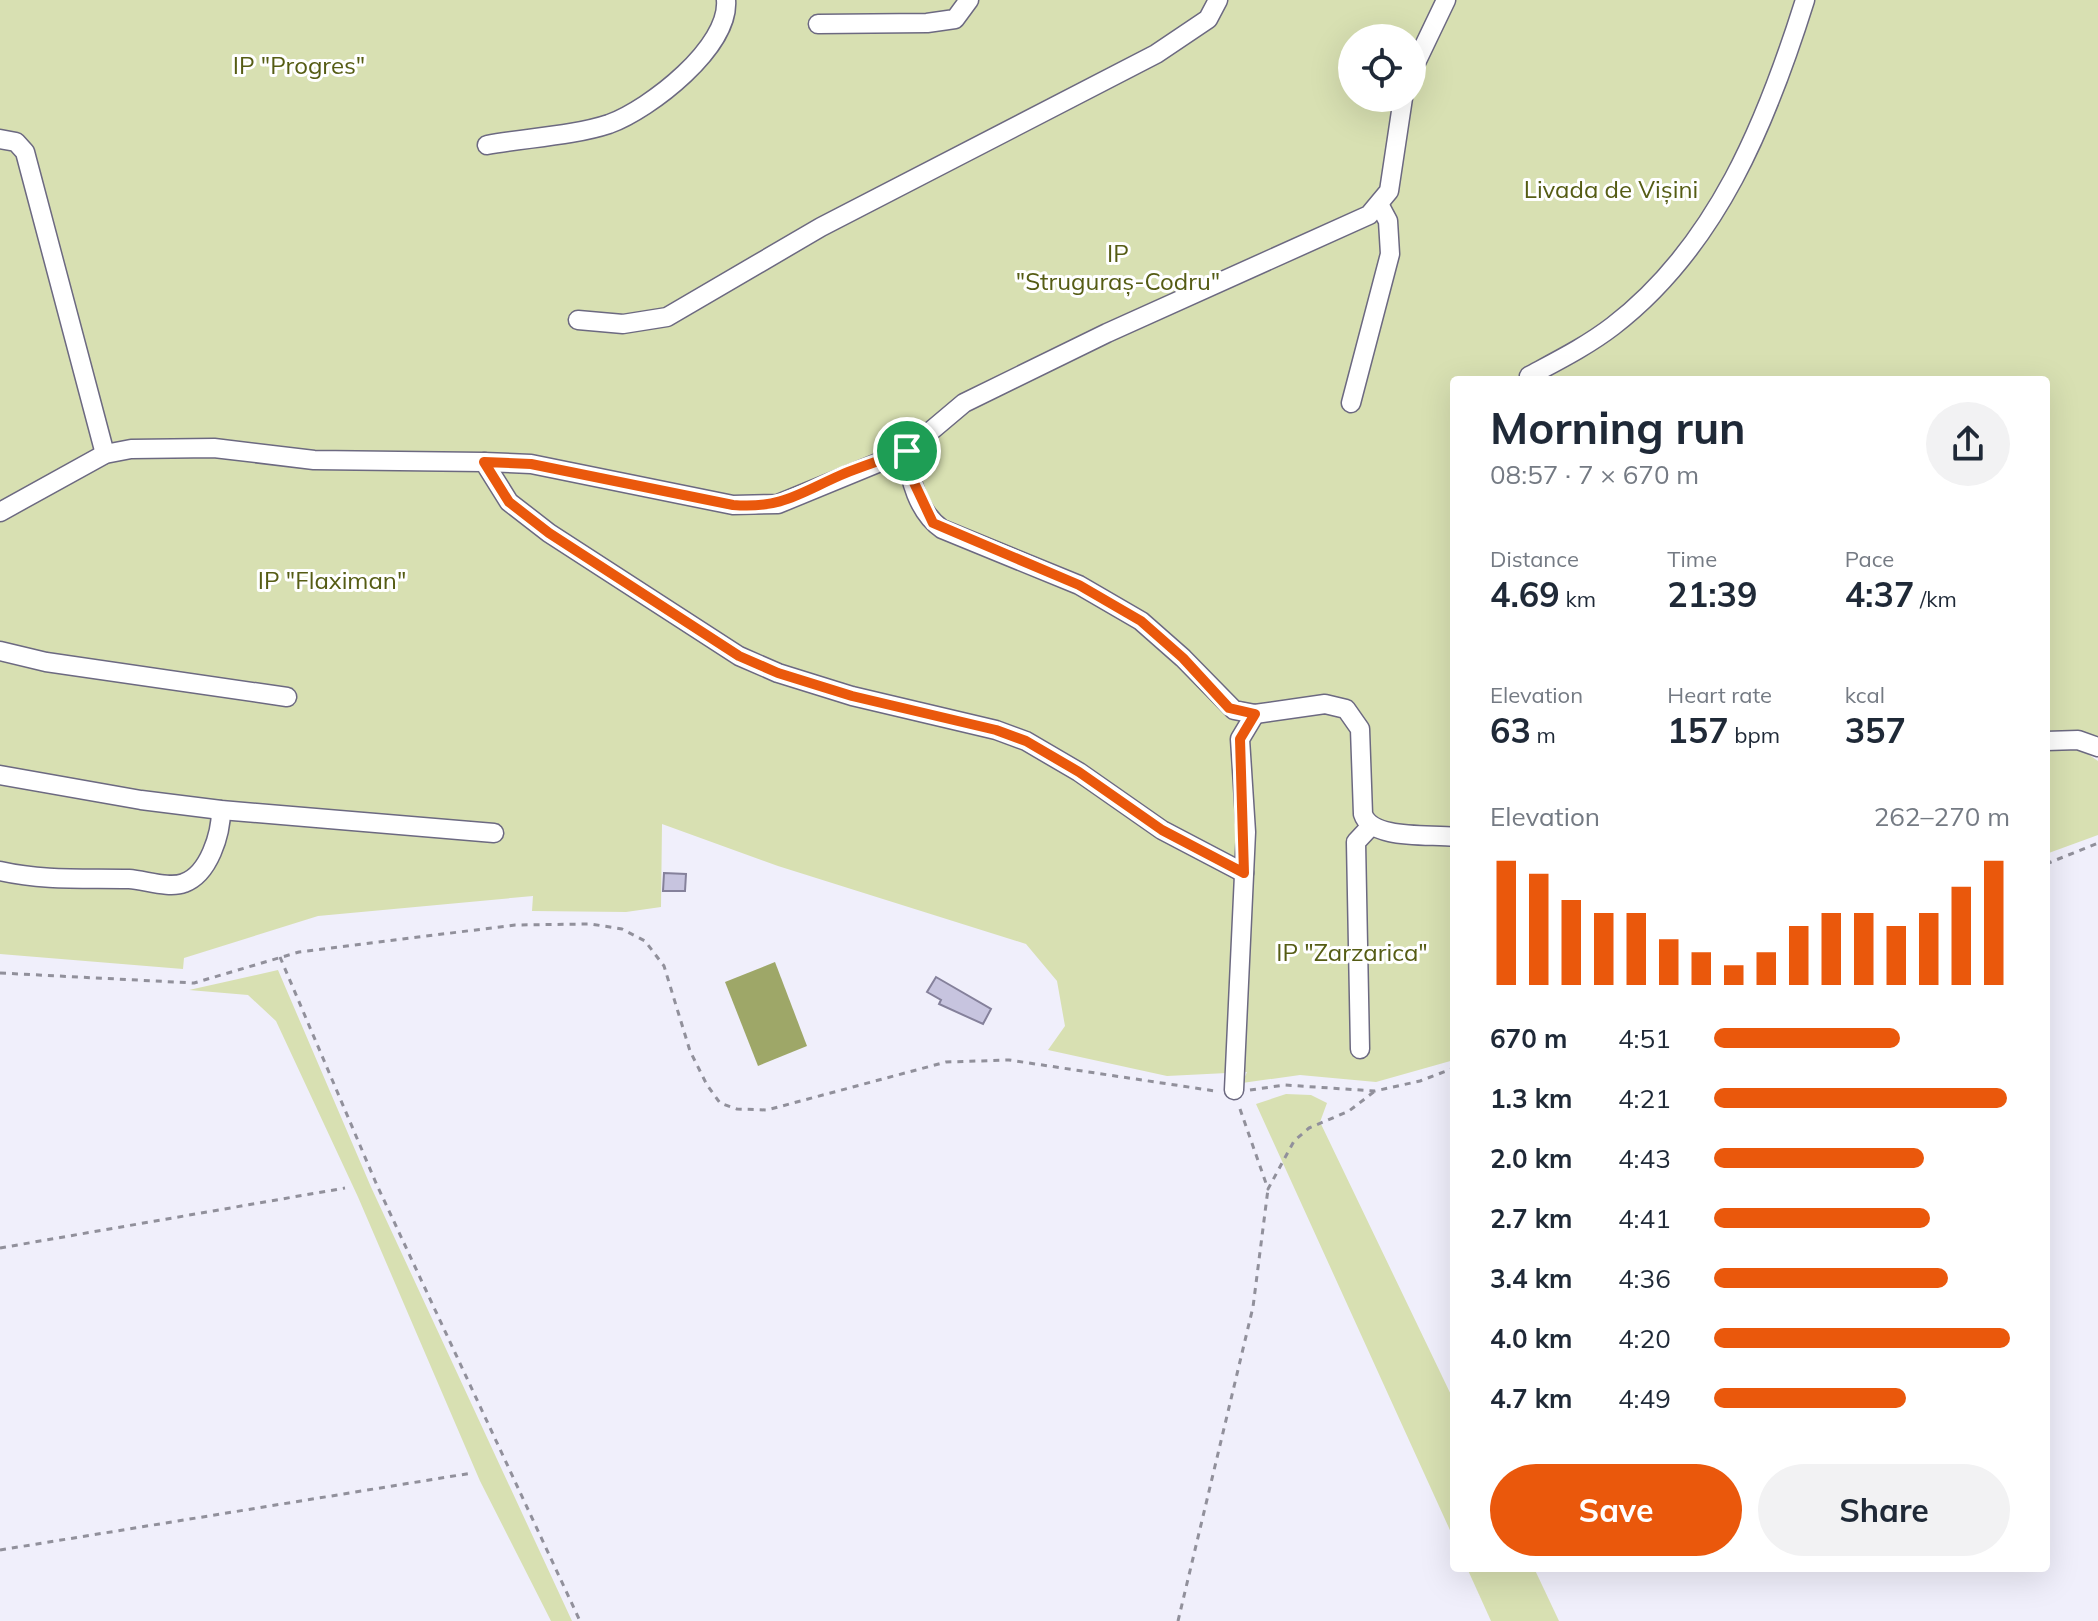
<!DOCTYPE html>
<meta charset="utf-8">
<style>
:root{--surface:#fff;--page:#f2f2f3;--text:#1f2937;--muted:#747a83;--accent:#ea580c}
body{margin:0;font-family:Mulish,sans-serif;background:var(--page);color:var(--text);height:100vh;display:flex;flex-direction:column;font-size:30px;white-space:nowrap}
*{box-sizing:border-box;margin:0}
p{font-size:26px;color:var(--muted)}
.icon{flex:none;width:44px;height:44px;fill:none;stroke:currentColor;stroke-width:2;stroke-linecap:round;stroke-linejoin:round}
.map{position:relative;flex:1;overflow:hidden}
.side{position:absolute;left:1450px;top:376px;width:600px;height:1196px;display:flex;flex-direction:column;background:var(--surface);border-radius:8px;box-shadow:0 8px 32px #0002}
.side>*{flex:none}
.controls{position:absolute;left:1338px;top:24px;display:grid;gap:16px}
.controls a{display:grid;place-items:center;width:88px;height:88px;border-radius:50%;background:var(--surface);box-shadow:0 8px 32px #0002;font-size:40px}
.pin{position:absolute;display:grid;place-items:center;width:68px;height:68px;color:#fff;margin:-34px;border:4px solid #fff;border-radius:50%;box-shadow:0 2px 8px #0007}
.round{display:grid;place-items:center;flex:none;width:84px;height:84px;border-radius:42px;background:var(--page)}
.headline{display:flex;align-items:center;justify-content:space-between;height:136px;padding:0 40px}
h1{font-size:44px;font-weight:700;line-height:60px}
.metrics{display:grid;grid-template-columns:repeat(3,1fr);gap:12px;height:136px;padding:8px 40px}
.metrics div{display:grid;align-content:center}
.metrics b{font-size:34px;font-weight:700}
.metrics small{font-size:22px;font-weight:400}
.metrics p{font-size:22px}
.chart{height:224px;padding:16px 40px}
.chart p{display:flex;justify-content:space-between}
.chart svg{width:100%;height:144px;margin-top:8px;stroke:var(--accent);stroke-width:6}
.primary-button{display:flex;gap:16px;margin-top:auto;padding:16px 40px}
.primary-button a{flex:1;height:92px;border-radius:48px;background:var(--accent);color:#fff;font-size:32px;font-weight:700;line-height:92px;text-align:center}
.primary-button a+a{background:var(--page);color:var(--text)}
ul{padding:0 40px;list-style:none;font-size:26px}
li{display:grid;grid-template-columns:128px 96px 1fr;align-items:center;height:60px}
li i{height:20px;border-radius:10px;background:var(--accent)}
.map>svg:first-child{display:block}
.green{fill:#d8e0b2;fill-rule:evenodd}
.water{fill:#9ea768}
.building{fill:#c7c4df;stroke:#85819b;stroke-width:2}
.lines{fill:none;stroke-linecap:round;stroke-linejoin:round}
.minor-casing{stroke:#6c6981;stroke-width:21}
.path{stroke:#91909b;stroke-width:3;stroke-dasharray:6 6;stroke-linecap:butt}
.minor{stroke:#fff;stroke-width:18}
.route-casing{stroke:#fff;stroke-width:16}
.route{stroke:#ea580c;stroke-width:10}
.labels{text-anchor:middle;stroke-width:6;stroke-linejoin:round;paint-order:stroke}
.park-label{font-size:24px;fill:#555c14;stroke:#fff}
</style>
<div class="map">
<svg width="2098" height="1621" viewBox="0 0 2098 1621">
<rect width="100%" height="100%" fill="#f0effb"/>
<g class="green">
<path d="M0 0H2098V739L2046 732V380H1454V1060L1376 1082 1300 1075 1242 1083 1247 1072 1167 1076 1048 1050 1065 1026 1057 981 1026 944 778 866 662 824 661 907 626 912 532 911 533 896 318 916 184 958 183 969 0 954ZM1352 38H1412V98H1352Z"/>
<path d="M2046 750H2082L2098 761V835L2046 854Z"/>
<path d="M278 970 371 1187 572 1621H551L480 1481 358 1197 276 1021 248 995 189 990Z"/>
<path d="M1286 1094 1311 1095 1327 1103 1320 1122 1454 1401V1539L1256 1104Z"/>
<path d="M1467 1568H1534L1559 1621H1491Z"/>
</g>
<path class="water" d="M775 962 807 1046 758 1066 725 982Z"/>
<g class="building">
<path d="M664 873 686 874 685 891H663Z"/>
<path d="M936 977 991 1009 983 1024 939 1004 941 1000 927 992Z"/>
</g>
<g class="lines">
<g class="minor-casing">
<g id="minor">
<path d="M818 24 927 23 955 19 969 0"/>
<path d="M1412 71 1446 0"/>
<path d="M0 139 16 142 25 152 105 454"/>
<path d="M487 145C524 138 573 136 609 124 650 109 730 47 726 0"/>
<path d="M578 320 623 324 667 317 821 227 1156 54 1208 19 1218 0"/>
<path d="M1529 376C1557 361 1587 346 1613 326 1717 246 1767 121 1805 0"/>
<path d="M1351 403 1390 254 1388 221 1380 206"/>
<path d="M907 451C909 479 918 512 942 529L1079 585 1141 621 1183 658 1234 710 1255 714 1325 704 1346 709 1360 729 1363 814C1371 840 1430 834 1454 837"/>
<path d="M484 462 531 464 733 505 778 504 907 451 964 403 1107 333 1369 215 1389 191 1403 98"/>
<path d="M0 512 105 454 131 449 214 448 314 460 484 462 509 502 549 533 739 656 778 673 852 696 996 730 1026 741 1079 772 1162 830 1244 873"/>
<path d="M0 651 46 662 287 697"/>
<path d="M2046 741 2078 740 2098 747"/>
<path d="M0 775 141 800 221 810 494 833"/>
<path d="M0 871C44 881 84 878 129 879 145 880 169 889 184 883 209 874 221 834 221 810"/>
<path d="M1360 1049 1356 842 1370 827"/>
<path d="M1234 1090 1246 832 1240 739 1255 714"/>
</g>
</g>
<g class="path">
<path d="M2046 864 2098 843"/>
<path d="M280 957 376 1183 580 1621"/>
<path d="M0 973 194 983 299 952 515 925 591 924 622 929 645 941 664 966 690 1051 707 1085 720 1103 737 1109 767 1110 946 1062 1009 1060 1215 1091"/>
<path d="M1250 1090 1285 1085 1375 1091 1420 1081 1454 1068"/>
<path d="M1240 1109 1268 1189 1294 1141 1309 1128 1349 1111 1375 1091"/>
<path d="M0 1248 345 1188"/>
<path d="M0 1550 472 1473"/>
<path d="M1178 1621 1253 1307 1268 1189"/>
</g>
<use href="#minor" class="minor"/>
</g>
<g class="lines">
<g class="route-casing">
<path id="route" d="M907 451 909 472 933 523 1079 585 1141 621 1183 658 1229 708 1255 714 1240 739 1244 873 1162 830 1079 772 1026 741 996 730 852 696 778 673 739 656 549 533 509 502 484 462 531 464 733 505C781 509 800 493 841 475 862 466 885 459 907 451Z"/>
</g>
<use href="#route" class="route"/>
</g>
<g class="labels">
<g class="park-label">
<text x="299" y="74">IP "Progres"</text>
<text x="1611" y="198">Livada de Vișini</text>
<text x="1118" y="262">IP<tspan x="1118" dy="28">"Struguraș-Codru"</tspan></text>
<text x="332" y="589">IP "Flaximan"</text>
<text x="1352" y="961">IP "Zarzarica"</text>
</g>
</g>
</svg>
<div class="controls">
<a><svg class="icon" aria-label="locate" viewBox="0 0 24 24"><circle cx="12" cy="12" r="6"/><path d="M12 2v4M12 18v4M2 12h4M18 12h4"/></svg></a>
</div>
<div class="pin" style="left:907px;top:451px;background:#1e9e55"><svg class="icon" aria-label="arrive" viewBox="0 0 24 24"><path d="M6 21V4h12l-3 4 3 4H6"/></svg></div>
<section class="side">
<div class="headline"><div><h1>Morning run</h1><p>08:57 · 7 × 670 m</p></div><a class="round"><svg class="icon" aria-label="share" viewBox="0 0 24 24"><path d="M12 15V3M7 8l5-5 5 5M5 13v7h14v-7"/></svg></a></div>
<div class="metrics">
<div><p>Distance</p><b>4.69<small> km</small></b></div>
<div><p>Time</p><b>21:39</b></div>
<div><p>Pace</p><b>4:37<small> /km</small></b></div>
</div>
<div class="metrics">
<div><p>Elevation</p><b>63<small> m</small></b></div>
<div><p>Heart rate</p><b>157<small> bpm</small></b></div>
<div><p>kcal</p><b>357</b></div>
</div>
<div class="chart"><p><span>Elevation</span>262–270 m</p>
<svg viewBox="0 0 160 44" preserveAspectRatio="none"><path d="M5 44V6M15 44V10M25 44V18M35 44V22M45 44V22M55 44V30M65 44V34M75 44V38M85 44V34M95 44V26M105 44V22M115 44V22M125 44V26M135 44V22M145 44V14M155 44V6"/></svg>
</div>
<ul>
<li><b>670 m</b>4:51<i style="width:63%"></i></li>
<li><b>1.3 km</b>4:21<i style="width:99%"></i></li>
<li><b>2.0 km</b>4:43<i style="width:71%"></i></li>
<li><b>2.7 km</b>4:41<i style="width:73%"></i></li>
<li><b>3.4 km</b>4:36<i style="width:79%"></i></li>
<li><b>4.0 km</b>4:20<i style="width:100%"></i></li>
<li><b>4.7 km</b>4:49<i style="width:65%"></i></li>
</ul>
<div class="primary-button"><a>Save</a><a>Share</a></div>
</section>
</div>
